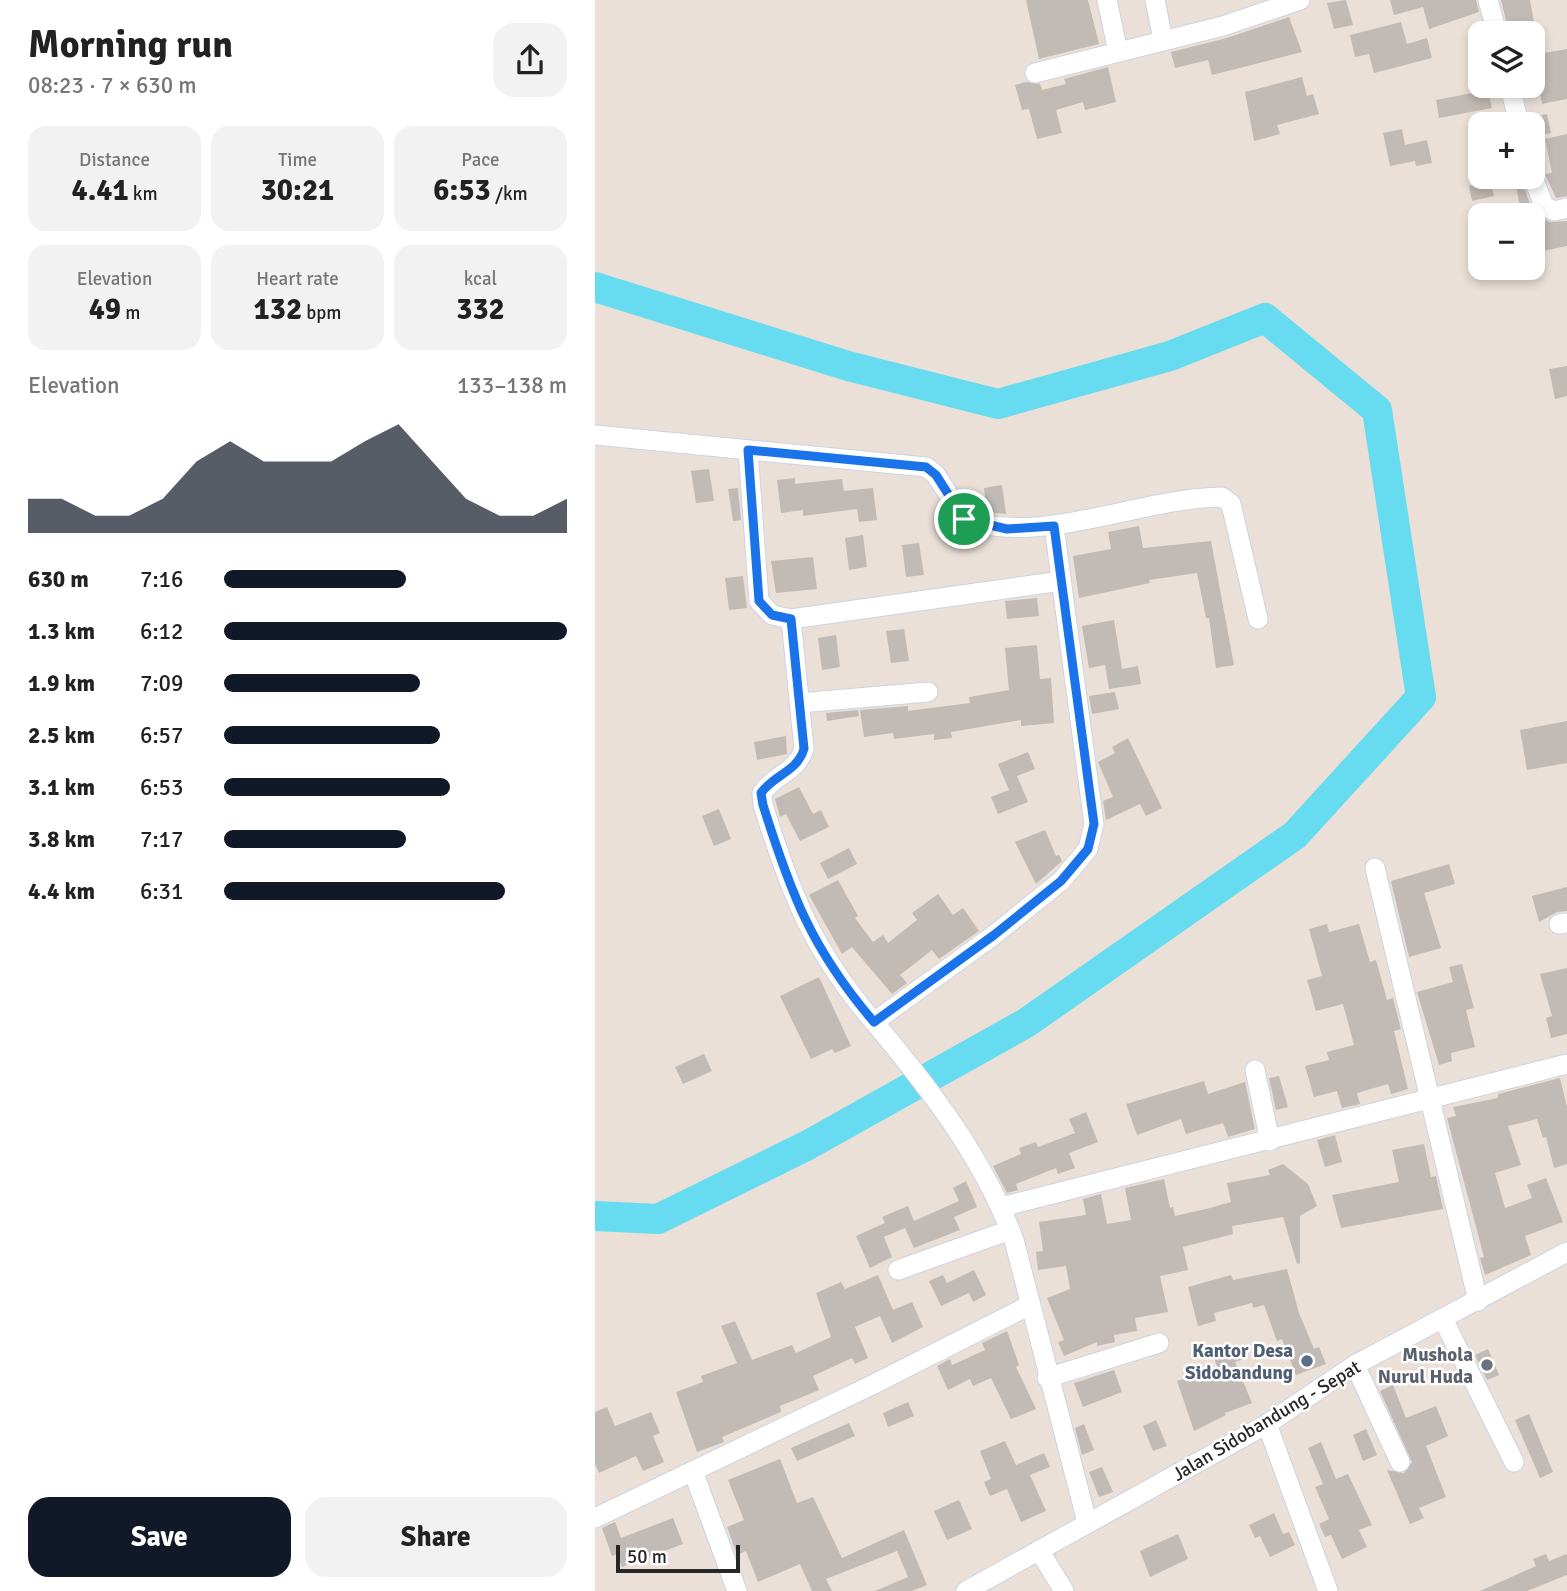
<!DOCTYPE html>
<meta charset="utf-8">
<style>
:root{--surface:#fff;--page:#f2f2f2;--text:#222;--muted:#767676;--accent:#111827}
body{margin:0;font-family:Signika,sans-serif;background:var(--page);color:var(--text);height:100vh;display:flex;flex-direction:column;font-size:26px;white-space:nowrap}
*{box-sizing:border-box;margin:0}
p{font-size:23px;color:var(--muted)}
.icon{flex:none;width:38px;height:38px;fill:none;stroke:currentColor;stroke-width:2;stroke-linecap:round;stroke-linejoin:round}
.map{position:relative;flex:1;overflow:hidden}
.panel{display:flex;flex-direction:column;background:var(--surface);width:595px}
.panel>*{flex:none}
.tools{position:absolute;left:873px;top:21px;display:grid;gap:14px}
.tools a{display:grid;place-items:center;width:77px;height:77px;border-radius:14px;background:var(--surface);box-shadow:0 4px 10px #0003;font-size:35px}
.scale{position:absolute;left:21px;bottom:18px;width:124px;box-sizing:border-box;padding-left:7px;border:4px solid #272727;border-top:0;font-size:19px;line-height:24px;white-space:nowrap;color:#272727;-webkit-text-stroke:5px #fff;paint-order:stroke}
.pin{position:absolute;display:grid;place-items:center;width:60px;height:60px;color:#fff;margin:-30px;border:4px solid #fff;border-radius:50%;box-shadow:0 2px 7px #0007}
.round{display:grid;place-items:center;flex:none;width:74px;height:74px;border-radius:21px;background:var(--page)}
.summary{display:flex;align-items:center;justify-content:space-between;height:119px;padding:0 28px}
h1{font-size:38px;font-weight:700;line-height:52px}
.metrics{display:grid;grid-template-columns:repeat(3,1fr);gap:10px;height:119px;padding:7px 28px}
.metrics div{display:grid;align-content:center;border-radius:18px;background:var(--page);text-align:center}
.metrics b{font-size:30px;font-weight:700}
.metrics small{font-size:19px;font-weight:400}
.metrics p{font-size:19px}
.chart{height:196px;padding:14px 28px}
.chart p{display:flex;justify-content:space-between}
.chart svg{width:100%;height:126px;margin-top:7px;fill:var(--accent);opacity:.7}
.cta{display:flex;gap:14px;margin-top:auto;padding:14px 28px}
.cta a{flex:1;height:80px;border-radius:21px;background:var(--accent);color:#fff;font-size:28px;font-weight:700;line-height:80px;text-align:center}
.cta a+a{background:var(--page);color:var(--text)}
ul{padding:0 28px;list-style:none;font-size:23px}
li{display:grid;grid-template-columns:112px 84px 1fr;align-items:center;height:52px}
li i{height:18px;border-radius:9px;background:var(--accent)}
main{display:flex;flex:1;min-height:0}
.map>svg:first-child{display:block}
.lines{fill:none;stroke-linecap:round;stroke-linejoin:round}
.river{stroke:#67dbef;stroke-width:30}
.building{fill:#c2bab4}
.minor-casing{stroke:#cdd3e0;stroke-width:21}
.minor{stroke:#fff;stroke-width:19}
.route-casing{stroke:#fff;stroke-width:14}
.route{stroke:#1a73e8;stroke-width:9}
.service-dot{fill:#5c6f8a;stroke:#fff;stroke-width:2.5}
.worship-dot{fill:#6b7280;stroke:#fff;stroke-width:2.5}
.labels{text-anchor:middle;stroke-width:5;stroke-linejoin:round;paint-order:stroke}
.service-label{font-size:19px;font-weight:bold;fill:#4e5e75;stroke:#fff;text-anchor:end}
.worship-label{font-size:19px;font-weight:bold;fill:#5b616d;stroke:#fff;text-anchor:end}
.street-label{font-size:19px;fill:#272727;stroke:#fff}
</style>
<main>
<section class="panel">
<div class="summary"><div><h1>Morning run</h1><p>08:23 · 7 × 630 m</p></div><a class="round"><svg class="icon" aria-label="share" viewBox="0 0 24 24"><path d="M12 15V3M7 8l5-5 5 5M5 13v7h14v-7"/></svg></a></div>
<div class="metrics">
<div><p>Distance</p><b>4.41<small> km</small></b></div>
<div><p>Time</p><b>30:21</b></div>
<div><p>Pace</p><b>6:53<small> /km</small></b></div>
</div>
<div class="metrics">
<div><p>Elevation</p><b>49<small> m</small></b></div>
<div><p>Heart rate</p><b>132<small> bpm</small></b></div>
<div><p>kcal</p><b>332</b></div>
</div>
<div class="chart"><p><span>Elevation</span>133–138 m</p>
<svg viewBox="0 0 160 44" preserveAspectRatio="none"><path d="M0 44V32L10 32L20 38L30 38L40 32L50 19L60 12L70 19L80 19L90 19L100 12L110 6L120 19L130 32L140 38L150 38L160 32V44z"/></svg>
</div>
<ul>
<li><b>630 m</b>7:16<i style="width:53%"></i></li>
<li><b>1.3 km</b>6:12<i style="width:100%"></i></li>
<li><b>1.9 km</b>7:09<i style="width:57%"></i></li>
<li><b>2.5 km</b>6:57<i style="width:63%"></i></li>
<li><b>3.1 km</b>6:53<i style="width:66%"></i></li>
<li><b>3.8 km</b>7:17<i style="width:53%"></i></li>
<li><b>4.4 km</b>6:31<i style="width:82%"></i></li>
</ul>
<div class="cta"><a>Save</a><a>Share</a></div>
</section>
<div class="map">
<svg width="972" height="1591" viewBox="0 0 972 1591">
<rect width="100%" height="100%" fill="#eae0d7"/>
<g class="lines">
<path class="river" d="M0 287 253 366 403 404 575 356 670 318 782 410 826 697 700 835 431 1023 213 1145 63 1219 0 1216"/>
</g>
<g class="building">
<path d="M431 0H493L504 44 444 59Z"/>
<path d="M751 0 758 25 739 29 732 3Z"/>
<path d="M795 0H881L884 12 834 29 828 7 799 15Z"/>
<path d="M906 0H935L941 33H914Z"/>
<path d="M694 17 707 52 617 75 613 60 580 68 576 52 632 38Z"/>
<path d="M806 22 812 44 832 38 837 58 779 73 774 54 760 57 755 35Z"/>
<path d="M972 49V99L947 104 938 55Z"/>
<path d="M513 67 521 102 490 110 488 102 461 110 467 133 442 139 434 109 427 110 420 85 431 82 445 84 447 90 471 84 469 79 476 77Z"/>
<path d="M707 77 712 96 718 94 724 114 682 125 685 134 659 141 650 92Z"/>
<path d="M893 90 897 108 844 118 841 100Z"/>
<path d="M952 114 956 133 938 137V117Z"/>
<path d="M807 129 810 145 832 140 837 163 821 166 820 161 795 166 788 133Z"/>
<path d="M972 134V196L961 198 950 174 957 173 950 139Z"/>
<path d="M926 179 935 204 925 207 920 181Z"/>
<path d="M896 182 899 196 877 201 874 186Z"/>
<path d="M938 211 954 222 972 221V246L938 253Z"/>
<path d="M972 366V396L960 399 954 369Z"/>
<path d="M114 469 119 501 101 503 96 471Z"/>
<path d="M200 478V484L247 479 249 491 278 488 282 520 264 522 262 509 208 516V510L186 513 182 480Z"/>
<path d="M407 485 411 514 392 512 389 488Z"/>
<path d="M143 488 146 520 138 521 133 489Z"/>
<path d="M544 526 548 548 616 541 639 665 621 668 614 618H611L602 573 554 580 555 583 484 598 478 556 516 549 513 532Z"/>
<path d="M268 535 272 567 254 570 250 538Z"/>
<path d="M324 543 329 575 311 577 307 545Z"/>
<path d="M218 557 222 589 181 593 176 561Z"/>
<path d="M148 576 152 608 134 610 130 578Z"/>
<path d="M442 598 444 616 412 619 410 601Z"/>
<path d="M519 620 527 669 543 666 546 684 514 689 510 665 494 668 487 626Z"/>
<path d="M309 629 314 661 296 663 291 631Z"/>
<path d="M241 635 245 667 227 670 223 638Z"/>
<path d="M442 645 445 679 456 678 459 723 426 726V720L356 732 357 738 339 740V734L299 739 298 733 269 737 265 710 313 706V711L375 703 374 697 414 690 410 648Z"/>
<path d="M520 692 524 709 497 714 494 696Z"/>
<path d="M263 710 264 716 232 721 231 713Z"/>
<path d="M972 721V763L932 770 925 730Z"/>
<path d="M191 736 192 754 162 760 159 742Z"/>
<path d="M533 738 567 808 551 816 545 804 511 820 508 801 518 797 503 762 520 753 517 747Z"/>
<path d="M433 752 440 769 422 776 433 802 403 814 396 797 414 790 403 764Z"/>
<path d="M204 787 218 814 226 810 234 827 205 841 191 814 185 817 180 799Z"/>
<path d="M124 809 136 839 119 846 107 816Z"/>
<path d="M450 830 461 856 464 855 467 861 441 884 420 842Z"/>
<path d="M254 848 262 864 233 879 225 863Z"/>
<path d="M854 864 860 884 829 893 846 948 814 957 796 881Z"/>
<path d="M243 880 263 916 260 918 278 942 288 935 293 943 322 920 317 913 343 894 358 915 368 908 384 931 344 959 337 950 305 975 312 983 297 994 257 947 247 954 214 895Z"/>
<path d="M972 887V911L962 912 944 922 937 896Z"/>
<path d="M732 924 734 932 764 924 775 962 781 960 792 1000 798 998 806 1029 799 1031 813 1089 796 1094 793 1084 762 1093 765 1104 747 1108 742 1091 719 1097 710 1066 734 1060 732 1052 759 1045 748 1004 721 1011 712 980 727 976 714 929Z"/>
<path d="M867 964 879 1008 871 1010 880 1047 856 1053 857 1061 844 1065 822 992 858 982 854 967Z"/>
<path d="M972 968V1034L956 1038 951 1018 957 1016 945 974Z"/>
<path d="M224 977 256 1046 240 1053 237 1049 216 1059 185 996Z"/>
<path d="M109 1054 117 1071 88 1084 80 1067Z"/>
<path d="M684 1076 693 1107 681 1110 674 1078Z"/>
<path d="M965 1078 972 1107V1164L959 1168 951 1137 948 1138 942 1119 913 1126 926 1165 900 1173 910 1208 937 1198 932 1185 951 1178 968 1222 930 1236 936 1255 890 1275 885 1258 889 1257 852 1118 861 1116 858 1107 903 1098V1094Z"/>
<path d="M609 1081 613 1094 650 1082 660 1129 633 1137 628 1123 591 1134 586 1119 542 1135 531 1104Z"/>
<path d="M491 1112 503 1142 474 1153 480 1168 463 1174 461 1168 421 1184 423 1190 412 1193 398 1166 426 1154 424 1148 441 1142 443 1147 480 1133 474 1119Z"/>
<path d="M740 1135 747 1162 730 1167 722 1140Z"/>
<path d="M829 1144 836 1177 841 1176 848 1209 746 1228 737 1195 804 1182 797 1150Z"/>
<path d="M688 1164 713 1184 722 1206 705 1216V1263L702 1264 688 1217 637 1226 638 1234 588 1247 593 1270 565 1276 573 1312 540 1318 542 1331 519 1335 520 1342 502 1346V1342L469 1356 463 1342 469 1340 452 1298 475 1289 471 1266 443 1270 441 1252 448 1251 444 1222 491 1215 488 1199 506 1194 512 1224 536 1220 530 1188 569 1179 575 1208 578 1207 580 1216 615 1208 636 1202 632 1183 675 1175 673 1170Z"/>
<path d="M371 1181 382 1207 359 1217 365 1230 319 1248 310 1228 289 1237 297 1257 275 1268 261 1236 290 1223 287 1217 313 1206 319 1221 364 1201 358 1188Z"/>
<path d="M692 1269 704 1313 719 1349 724 1347 731 1364 701 1375 687 1339 682 1341 669 1305 658 1308 657 1303 619 1313 621 1321 603 1326 593 1287 636 1275 638 1280Z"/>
<path d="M379 1270 391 1295 378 1302 374 1293 346 1306 334 1281 348 1275 352 1283Z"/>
<path d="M283 1275 298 1310 317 1302 328 1327 297 1343 285 1316 260 1327 273 1358 260 1364 257 1358 218 1376 224 1390 185 1406 186 1412 127 1437 129 1442 102 1452 81 1392 108 1382 106 1376 142 1363 126 1326 140 1321 157 1360 197 1345 201 1353 236 1337 221 1293 246 1282 250 1289Z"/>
<path d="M412 1331 424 1365 421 1367 441 1409 416 1419 396 1378 378 1386 375 1379 353 1390 342 1366 355 1359 357 1365 390 1350 387 1343Z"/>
<path d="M644 1345 649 1359 640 1362 657 1403 630 1413 631 1415 599 1431 582 1381 622 1367 618 1354Z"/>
<path d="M893 1349 904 1375 892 1380 880 1355Z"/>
<path d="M519 1370 527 1392 488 1407 479 1383Z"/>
<path d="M798 1385 811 1418 841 1406 853 1436 831 1446 851 1497 824 1508 829 1518 815 1524 792 1470 809 1473 817 1462 785 1391Z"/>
<path d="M313 1402 319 1416 293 1427 288 1413Z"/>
<path d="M12 1407 20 1426 56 1412 65 1433 58 1436 69 1462 48 1471 41 1456 4 1473 0 1464V1412Z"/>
<path d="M934 1414 958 1472 945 1478 920 1420Z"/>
<path d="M561 1420 572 1446 558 1451 548 1426Z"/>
<path d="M254 1423 260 1436 202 1461 196 1448Z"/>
<path d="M489 1424 499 1450 487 1455 480 1428Z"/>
<path d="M771 1429 782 1455 768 1461 758 1435Z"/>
<path d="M410 1441 421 1465 449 1453 455 1467 435 1475 451 1511 426 1522 412 1489 395 1496 389 1482 396 1479 385 1451Z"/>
<path d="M726 1442 741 1479 753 1474 777 1525 764 1530 772 1547 747 1559 736 1535 730 1537 724 1524 734 1519 720 1487 728 1484 713 1448Z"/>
<path d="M185 1459 202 1503 218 1497 247 1558 309 1530 332 1585 317 1591H280L313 1577 302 1551 231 1579 237 1591H217L205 1564 163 1582 151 1551 142 1555 132 1527 149 1520 133 1480Z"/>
<path d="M507 1467 518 1492 504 1497 494 1472Z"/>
<path d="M364 1500 377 1529 352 1540 339 1511Z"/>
<path d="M679 1513 688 1534 694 1532 700 1545 675 1557 665 1536 660 1538 654 1525Z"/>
<path d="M78 1518 88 1544 27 1567 22 1554 17 1556 7 1528 20 1522 26 1538Z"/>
<path d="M583 1534 593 1559 555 1577 545 1551Z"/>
<path d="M951 1554 954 1561 972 1554V1575L932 1591H885L941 1566 938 1559Z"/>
</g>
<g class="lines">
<g class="minor-casing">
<g id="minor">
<path d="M512 0 523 52"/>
<path d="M560 0 568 40"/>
<path d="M893 0 902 33"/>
<path d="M440 73 628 26 705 0"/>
<path d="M915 86 924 124"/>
<path d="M938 177 949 206 959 211 972 208"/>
<path d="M0 435 331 467 341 475 369 519C445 547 544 498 627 497L636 504 663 619"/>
<path d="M153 450 164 601 177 615 196 619"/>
<path d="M459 526 499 824 493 849 466 881 399 935 279 1022C335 1089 388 1157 419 1240L492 1522"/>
<path d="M204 703 333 692"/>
<path d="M780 868 883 1301"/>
<path d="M964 924 972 923"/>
<path d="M279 1022C217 950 196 894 168 805L167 793C180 774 202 772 209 749L196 619 466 581"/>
<path d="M660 1070 675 1141"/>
<path d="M406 1207 972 1064"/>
<path d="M303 1270 415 1230"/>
<path d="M848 1319 919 1462"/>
<path d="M760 1365 805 1462"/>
<path d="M452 1378 564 1343"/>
<path d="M672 1424 733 1591"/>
<path d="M98 1471 142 1591"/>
<path d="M0 1518 277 1385 435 1305"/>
<path d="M444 1550 469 1591"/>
<path d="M371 1591 672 1424 760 1365 972 1252"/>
</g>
</g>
<use href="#minor" class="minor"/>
</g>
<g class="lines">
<g class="route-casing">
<path id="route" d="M153 450 331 467 341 475 369 519 412 529 459 526 499 824 493 849 466 881 399 935 279 1022C217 950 196 894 168 805L166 793C180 774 202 772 209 749L196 619 177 615 164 601Z"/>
</g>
<use href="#route" class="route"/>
</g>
<circle class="service-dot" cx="712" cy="1361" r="7"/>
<circle class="worship-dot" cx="892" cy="1365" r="7"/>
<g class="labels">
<g class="service-label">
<text x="698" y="1357">Kantor Desa<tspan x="698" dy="22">Sidobandung</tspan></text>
</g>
<g class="worship-label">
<text x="878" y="1361">Mushola<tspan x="878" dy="22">Nurul Huda</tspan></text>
</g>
<g class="street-label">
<text transform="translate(671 1420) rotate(-31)" y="7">Jalan Sidobandung - Sepat</text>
</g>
</g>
</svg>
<div class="tools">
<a><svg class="icon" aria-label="layers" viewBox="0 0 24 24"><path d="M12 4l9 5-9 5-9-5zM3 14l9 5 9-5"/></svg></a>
<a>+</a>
<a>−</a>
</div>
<div class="scale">50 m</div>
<div class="pin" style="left:369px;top:519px;background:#1e9e55"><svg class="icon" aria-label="arrive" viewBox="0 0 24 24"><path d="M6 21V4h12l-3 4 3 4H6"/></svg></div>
</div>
</main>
